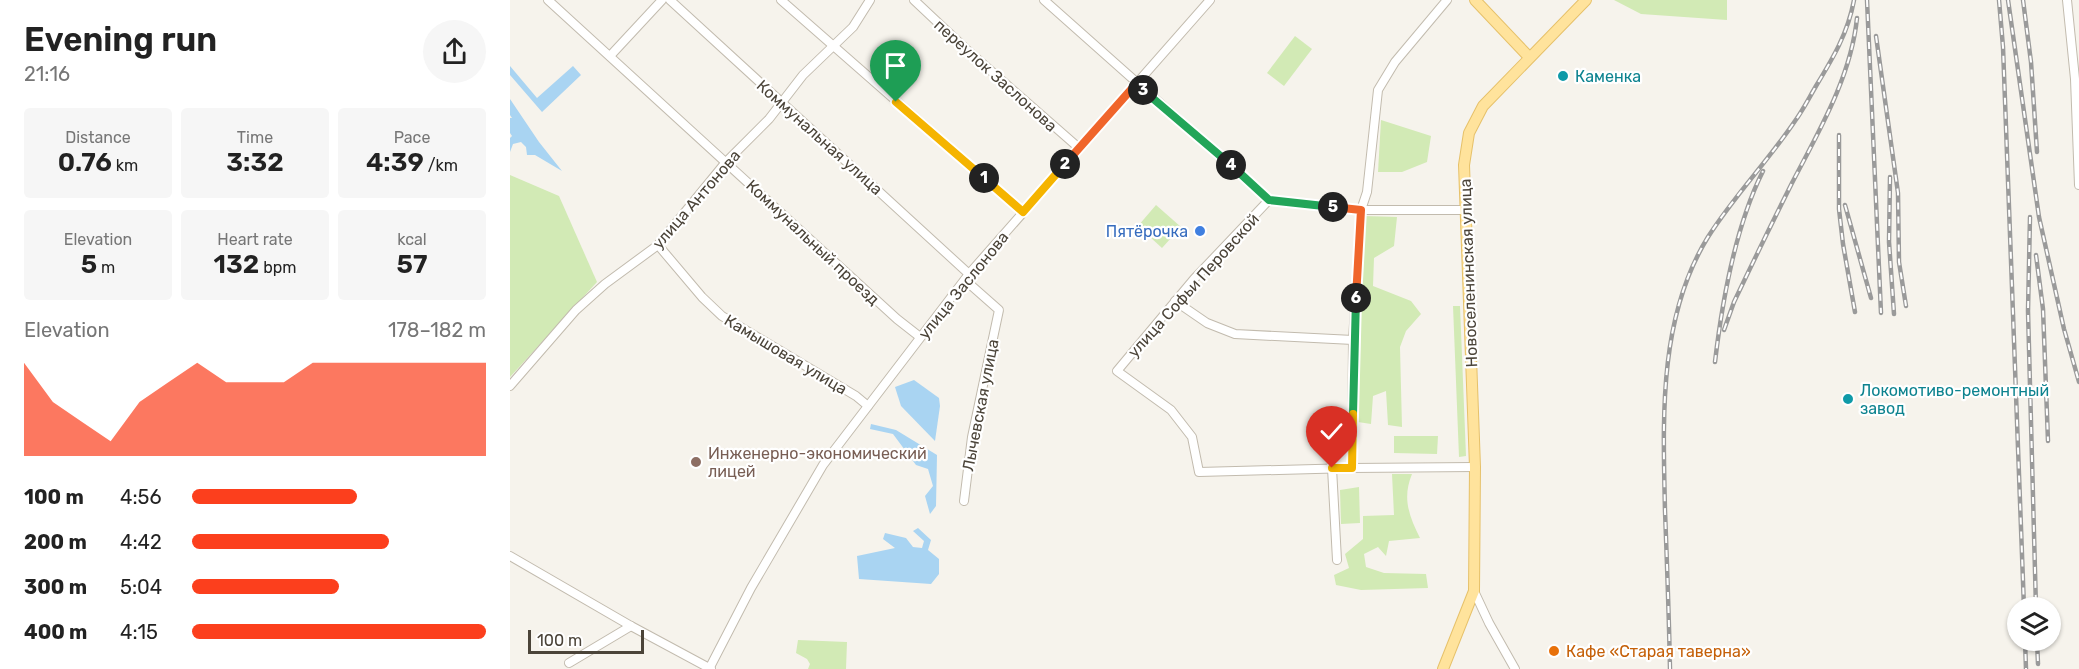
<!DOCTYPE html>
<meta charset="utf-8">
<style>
:root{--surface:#fff;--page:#f6f6f6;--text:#222;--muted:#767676;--accent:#fc3f1d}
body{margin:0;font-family:Rubik,sans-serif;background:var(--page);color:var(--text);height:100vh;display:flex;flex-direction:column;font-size:22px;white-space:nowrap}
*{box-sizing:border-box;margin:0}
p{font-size:20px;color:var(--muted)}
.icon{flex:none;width:33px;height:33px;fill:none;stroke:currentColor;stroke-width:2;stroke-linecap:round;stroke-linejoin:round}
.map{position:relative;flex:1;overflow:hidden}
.sheet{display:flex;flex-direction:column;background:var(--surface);width:510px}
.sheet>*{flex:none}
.tools{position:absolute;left:1497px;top:597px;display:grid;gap:12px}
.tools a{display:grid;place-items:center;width:54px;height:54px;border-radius:50%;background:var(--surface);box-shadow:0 2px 4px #0004;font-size:30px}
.scale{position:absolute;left:18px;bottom:15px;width:116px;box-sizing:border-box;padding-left:6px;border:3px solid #4b4439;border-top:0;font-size:16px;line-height:21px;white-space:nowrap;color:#4b4439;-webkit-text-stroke:4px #fff;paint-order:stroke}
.pin{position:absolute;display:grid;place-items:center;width:51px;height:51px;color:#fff;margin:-62px -26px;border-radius:50% 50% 50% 0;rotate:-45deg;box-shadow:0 0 6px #0007}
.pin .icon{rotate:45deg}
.km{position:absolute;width:30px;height:30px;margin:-15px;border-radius:50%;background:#222;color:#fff;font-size:16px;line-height:30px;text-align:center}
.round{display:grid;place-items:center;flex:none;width:63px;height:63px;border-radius:32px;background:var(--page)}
.overview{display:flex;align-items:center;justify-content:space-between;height:102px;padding:0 24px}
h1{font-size:33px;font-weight:600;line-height:45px}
.figures{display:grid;grid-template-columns:repeat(3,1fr);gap:9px;height:102px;padding:6px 24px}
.figures div{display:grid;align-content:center;border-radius:6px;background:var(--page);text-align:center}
.figures b{font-size:26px;font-weight:600}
.figures small{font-size:16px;font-weight:400}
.figures p{font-size:16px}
.chart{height:168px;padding:12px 24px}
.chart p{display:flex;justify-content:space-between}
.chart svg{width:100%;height:108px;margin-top:6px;fill:var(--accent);opacity:.7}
ul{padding:0 24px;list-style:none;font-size:20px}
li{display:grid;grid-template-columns:96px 72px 1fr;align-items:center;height:45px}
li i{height:15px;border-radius:8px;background:var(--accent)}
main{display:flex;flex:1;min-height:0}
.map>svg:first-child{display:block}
.green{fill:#d2eab5}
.water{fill:#a9d4f2}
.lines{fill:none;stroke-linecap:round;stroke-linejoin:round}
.minor-casing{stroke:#c2bbae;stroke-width:10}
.major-casing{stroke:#e6c16a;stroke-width:12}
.minor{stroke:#fff;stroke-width:8}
.major{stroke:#ffe39c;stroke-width:10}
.rail-casing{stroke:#9a9a9a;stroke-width:4.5}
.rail{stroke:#fff;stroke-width:2;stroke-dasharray:7;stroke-linecap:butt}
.split-1-casing{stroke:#fff;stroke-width:12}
.split-2-casing{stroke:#fff;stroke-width:12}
.split-3-casing{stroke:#fff;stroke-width:12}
.split-4-casing{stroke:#fff;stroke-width:12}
.split-5-casing{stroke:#fff;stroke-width:12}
.split-6-casing{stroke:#fff;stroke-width:12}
.split-7-casing{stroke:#fff;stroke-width:12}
.split-8-casing{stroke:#fff;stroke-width:12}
.split-1{stroke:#f5b400;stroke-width:8}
.split-2{stroke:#f5b400;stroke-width:8}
.split-3{stroke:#f0652b;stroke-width:8}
.split-4{stroke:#22a559;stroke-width:8}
.split-5{stroke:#22a559;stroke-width:8}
.split-6{stroke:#f0652b;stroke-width:8}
.split-7{stroke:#22a559;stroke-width:8}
.split-8{stroke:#f5b400;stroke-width:8}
.culture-dot{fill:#0f9aa8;stroke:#fff;stroke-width:2}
.shop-dot{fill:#3f7fe0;stroke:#fff;stroke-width:2}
.education-dot{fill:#8d6e63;stroke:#fff;stroke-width:2}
.food-dot{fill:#e8710a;stroke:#fff;stroke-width:2}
.labels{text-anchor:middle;stroke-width:4.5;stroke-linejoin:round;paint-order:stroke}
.street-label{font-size:16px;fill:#4b4439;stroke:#fff}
.culture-label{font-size:16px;fill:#0d838f;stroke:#fff;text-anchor:start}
.shop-label{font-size:16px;fill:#366cbe;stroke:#fff;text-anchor:end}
.education-label{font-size:16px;fill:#785e54;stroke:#fff;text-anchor:start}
.food-label{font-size:16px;fill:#c56008;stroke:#fff;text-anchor:start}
</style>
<main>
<section class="sheet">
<div class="overview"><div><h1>Evening run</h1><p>21:16</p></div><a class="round"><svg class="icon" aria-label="share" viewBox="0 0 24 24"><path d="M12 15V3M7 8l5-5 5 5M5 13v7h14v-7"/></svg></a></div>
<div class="figures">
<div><p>Distance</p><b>0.76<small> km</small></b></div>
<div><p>Time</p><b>3:32</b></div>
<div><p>Pace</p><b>4:39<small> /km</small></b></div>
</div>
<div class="figures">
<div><p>Elevation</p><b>5<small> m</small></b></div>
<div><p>Heart rate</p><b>132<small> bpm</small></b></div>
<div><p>kcal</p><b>57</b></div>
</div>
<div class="chart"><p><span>Elevation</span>178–182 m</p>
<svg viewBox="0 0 160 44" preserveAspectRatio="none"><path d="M0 44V6L10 22L20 30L30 38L40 22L50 14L60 6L70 14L80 14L90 14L100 6L110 6L120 6L130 6L140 6L150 6L160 6V44z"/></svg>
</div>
<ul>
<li><b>100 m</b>4:56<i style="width:56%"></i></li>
<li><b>200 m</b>4:42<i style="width:67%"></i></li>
<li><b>300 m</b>5:04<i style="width:50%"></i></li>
<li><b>400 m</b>4:15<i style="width:100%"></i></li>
</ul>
</section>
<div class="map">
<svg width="1569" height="669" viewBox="0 0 1569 669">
<rect width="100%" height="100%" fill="#f6f3ec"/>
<g class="green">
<path d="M1104 0H1217V20L1131 14Z"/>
<path d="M785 36 802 49 774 86 757 73Z"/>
<path d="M871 120 921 136 917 162 892 172H868Z"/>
<path d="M0 175 49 196 87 282 0 377Z"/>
<path d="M646 205 671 227 652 248 628 226Z"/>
<path d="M854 216 887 217 884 246 864 258 863 286 901 301 911 314 896 331 890 347 892 427 878 425 876 391 863 396 861 424 848 422Z"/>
<path d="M943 306H950L956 456 949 457Z"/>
<path d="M884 436H928L927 454 884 453Z"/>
<path d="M882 474H902C892 498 899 516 910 538L879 541 876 556 868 547 854 554 856 567 874 573 916 574 918 588 851 590 826 585 824 575 839 568 835 554 853 539V516L884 515Z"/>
<path d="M849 487 850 523 831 524 830 490Z"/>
<path d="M288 640 337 642 336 669H298L300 664 297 659 286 653Z"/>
</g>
<g class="water">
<path d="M0 66 27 98 63 66 71 75 32 112 0 75Z"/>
<path d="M0 99 29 142 52 171 25 155H17L16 147 11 142 3 144 0 152V138L2 136 0 133V118H2L0 115Z"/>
<path d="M404 380 429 398 430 406 425 441 391 406 385 387Z"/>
<path d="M361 424 386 430 427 455 426 506 420 514 415 496 423 486 418 469 406 465 383 434 360 429Z"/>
<path d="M408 528 421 540 418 550 429 559V574L421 584 349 579 347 556 385 548 373 539 375 533 396 538 403 547 412 548 414 541 403 531Z"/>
</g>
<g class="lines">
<g class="minor-casing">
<g id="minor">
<path d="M38 0 387 319 410 337"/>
<path d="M160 0 459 274"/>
<path d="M271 0 513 212"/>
<path d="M404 0 456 49 569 148"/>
<path d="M534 0 759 200 851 210H956"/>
<path d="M1557 0 1565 79 1569 185"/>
<path d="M100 56 152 0"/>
<path d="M759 200 684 279 607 371 661 410 682 437 689 472 842 468 965 467"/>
<path d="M148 245 192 297 212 316 346 396 358 406"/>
<path d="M665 301 697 323 725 334 843 340"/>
<path d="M0 386 66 310 95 284 148 245 216 162 259 119 293 75 343 27 360 0"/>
<path d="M822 468 827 560"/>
<path d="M842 468 843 340 851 210 857 192 868 90 885 62 937 0"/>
<path d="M454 501 462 437 489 310 455 280"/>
<path d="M0 556 121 626 201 669"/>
<path d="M964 591 979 623 1005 669"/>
<path d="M59 663 121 626"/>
<path d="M199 669 241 588 313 465 459 274 700 0"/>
</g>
</g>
<g class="major-casing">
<g id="major">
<path d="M965 0 1019 57"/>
<path d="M933 669 964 591 965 467 954 165 959 133 973 106 1076 0"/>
</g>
</g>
<use href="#minor" class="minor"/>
<use href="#major" class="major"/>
<g class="rail-casing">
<g id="rail">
<path d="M1357 0 1371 313"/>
<path d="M1489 0 1493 47 1514 608"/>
<path d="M1498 0 1529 217 1554 329 1569 382"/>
<path d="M1513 0 1521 62 1527 152"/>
<path d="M1366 36 1388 193 1389 262 1396 306"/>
<path d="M1329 135V209L1333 244 1345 312"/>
<path d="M1380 177 1379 242 1384 314"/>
<path d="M1335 205 1361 298"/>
<path d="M1520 217 1518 311 1526 608"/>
<path d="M1526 255 1533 309 1538 441"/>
<path d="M1214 330 1224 302C1243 262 1262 223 1282 183 1309 131 1341 77 1347 18"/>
<path d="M1205 362C1212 302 1226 225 1253 171"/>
<path d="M1515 640 1516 669"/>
<path d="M1527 640 1528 664"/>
<path d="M1160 669C1159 616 1157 563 1155 511 1153 419 1148 318 1198 237 1224 196 1258 161 1285 121 1293 110 1299 98 1306 86 1323 58 1338 33 1344 0"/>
</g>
</g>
<use href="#rail" class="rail"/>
</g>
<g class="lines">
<g class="split-1-casing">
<path id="split-1" d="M386 102 474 178"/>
</g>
<g class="split-2-casing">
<path id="split-2" d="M474 178 513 212 555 164"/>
</g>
<g class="split-3-casing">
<path id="split-3" d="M555 164 626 84 633 90"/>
</g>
<g class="split-4-casing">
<path id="split-4" d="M633 90 721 165"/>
</g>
<g class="split-5-casing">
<path id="split-5" d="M721 165 759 200 823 207"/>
</g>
<g class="split-6-casing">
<path id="split-6" d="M823 207 851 210 846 298"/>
</g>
<g class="split-7-casing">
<path id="split-7" d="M843 414 846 298"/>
</g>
<g class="split-8-casing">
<path id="split-8" d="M822 468H842L843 414"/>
</g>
<use href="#split-1" class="split-1"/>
<use href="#split-2" class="split-2"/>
<use href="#split-3" class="split-3"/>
<use href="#split-4" class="split-4"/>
<use href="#split-5" class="split-5"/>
<use href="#split-6" class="split-6"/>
<use href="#split-7" class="split-7"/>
<use href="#split-8" class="split-8"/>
</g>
<g class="culture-dot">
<circle cx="1053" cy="76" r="6"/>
<circle cx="1338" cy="399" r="6"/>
</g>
<circle class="shop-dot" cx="690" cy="231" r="6"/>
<circle class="education-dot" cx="186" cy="462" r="6"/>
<circle class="food-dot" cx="1044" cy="651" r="6"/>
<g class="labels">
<g class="street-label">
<text transform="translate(486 75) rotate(42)" y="6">переулок Заслонова</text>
<text transform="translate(310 137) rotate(42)" y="6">Коммунальная улица</text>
<text transform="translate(186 199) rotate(-49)" y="6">улица Антонова</text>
<text transform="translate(303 242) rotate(43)" y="6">Коммунальный проезд</text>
<text transform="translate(958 273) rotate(-92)" y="6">Новоселенинская улица</text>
<text transform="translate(453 285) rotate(-51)" y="6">улица Заслонова</text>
<text transform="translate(683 285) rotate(-48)" y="6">улица Софьи Перовской</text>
<text transform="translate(276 354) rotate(31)" y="6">Камышовая улица</text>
<text transform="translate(470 405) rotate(-79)" y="6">Лычевская улица</text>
</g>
<g class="culture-label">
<text x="1065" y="82">Каменка</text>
<text x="1350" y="396">Локомотиво-ремонтный<tspan x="1350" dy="18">завод</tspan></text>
</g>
<g class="shop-label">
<text x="678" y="237">Пятёрочка</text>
</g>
<g class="education-label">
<text x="198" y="459">Инженерно-экономический<tspan x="198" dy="18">лицей</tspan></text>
</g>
<g class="food-label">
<text x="1056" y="657">Кафе «Старая таверна»</text>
</g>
</g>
</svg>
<div class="tools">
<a><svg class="icon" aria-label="layers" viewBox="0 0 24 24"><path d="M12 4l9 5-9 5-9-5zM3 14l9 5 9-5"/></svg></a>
</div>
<div class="scale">100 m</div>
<div class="pin" style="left:386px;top:102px;background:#1e9e55"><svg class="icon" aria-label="arrive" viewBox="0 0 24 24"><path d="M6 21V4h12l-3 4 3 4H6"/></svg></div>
<div class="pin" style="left:822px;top:468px;background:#d93025"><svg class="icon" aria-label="check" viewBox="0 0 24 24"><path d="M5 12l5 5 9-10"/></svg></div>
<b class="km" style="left:474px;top:178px">1</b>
<b class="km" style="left:555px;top:164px">2</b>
<b class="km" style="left:633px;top:90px">3</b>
<b class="km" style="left:721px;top:165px">4</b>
<b class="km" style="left:823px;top:207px">5</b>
<b class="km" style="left:846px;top:298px">6</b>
</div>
</main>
